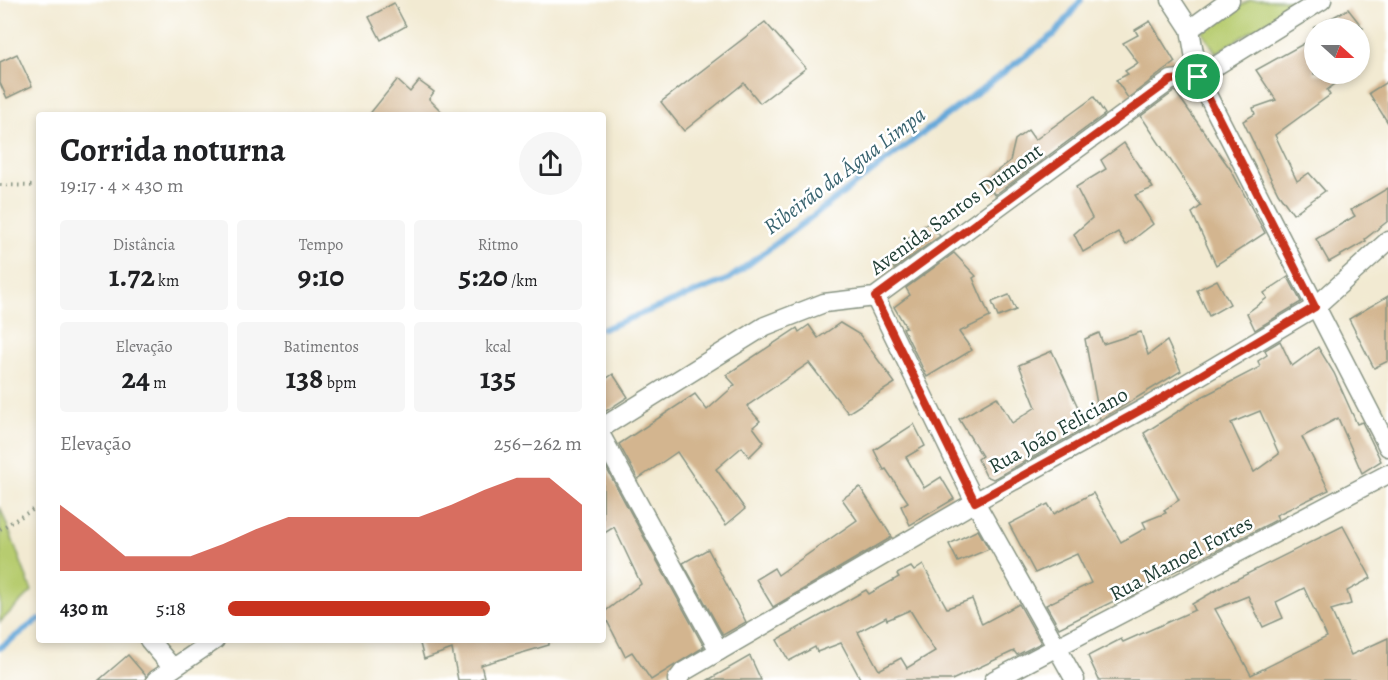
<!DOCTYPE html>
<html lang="pt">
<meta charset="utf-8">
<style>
:root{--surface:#fff;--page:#f6f6f6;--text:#202124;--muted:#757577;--accent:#c8321e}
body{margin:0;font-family:Alegreya,serif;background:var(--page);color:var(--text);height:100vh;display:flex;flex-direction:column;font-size:22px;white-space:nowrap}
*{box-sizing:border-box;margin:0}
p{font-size:20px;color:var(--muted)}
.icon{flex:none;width:33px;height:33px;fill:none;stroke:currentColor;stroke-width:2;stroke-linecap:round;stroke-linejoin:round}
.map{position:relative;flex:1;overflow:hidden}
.panel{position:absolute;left:36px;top:112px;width:570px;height:531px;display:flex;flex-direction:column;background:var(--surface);border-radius:6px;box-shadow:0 3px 9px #0003}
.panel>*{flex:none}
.needle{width:39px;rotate:111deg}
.controls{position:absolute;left:1304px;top:18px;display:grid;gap:12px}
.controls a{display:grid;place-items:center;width:66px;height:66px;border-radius:50%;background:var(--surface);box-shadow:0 3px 9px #0003;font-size:30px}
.pin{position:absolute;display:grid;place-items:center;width:51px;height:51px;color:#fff;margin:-26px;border:3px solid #fff;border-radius:50%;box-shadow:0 2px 6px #0007}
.round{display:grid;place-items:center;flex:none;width:63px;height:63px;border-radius:32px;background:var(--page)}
.head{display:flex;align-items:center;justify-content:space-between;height:102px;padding:0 24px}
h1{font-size:33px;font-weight:700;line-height:45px}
.stats{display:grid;grid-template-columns:repeat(3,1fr);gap:9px;height:102px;padding:6px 24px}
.stats div{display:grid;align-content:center;border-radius:6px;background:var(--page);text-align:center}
.stats b{font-size:30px;font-weight:700}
.stats small{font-size:16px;font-weight:400}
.stats p{font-size:16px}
.chart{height:168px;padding:12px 24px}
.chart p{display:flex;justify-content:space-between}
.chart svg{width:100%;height:108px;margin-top:6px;fill:var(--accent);opacity:.7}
ul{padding:0 24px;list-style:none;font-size:20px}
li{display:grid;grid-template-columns:96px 72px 1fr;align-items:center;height:45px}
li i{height:15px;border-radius:8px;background:var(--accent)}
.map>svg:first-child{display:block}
.green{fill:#b7cc70;stroke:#6b8452;stroke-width:1.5}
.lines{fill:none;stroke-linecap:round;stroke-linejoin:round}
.stream{stroke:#64a7d9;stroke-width:6}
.building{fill:#d3b58f;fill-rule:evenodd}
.street-casing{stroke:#889483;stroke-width:21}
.path{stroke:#889483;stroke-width:4;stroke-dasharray:1.5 4.5;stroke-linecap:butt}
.street{stroke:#fff;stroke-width:18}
.route-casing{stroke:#fff;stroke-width:12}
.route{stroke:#c8321e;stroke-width:8}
.labels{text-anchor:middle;stroke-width:5;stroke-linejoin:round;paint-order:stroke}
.street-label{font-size:21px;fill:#1f3d34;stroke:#fff}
.water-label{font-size:22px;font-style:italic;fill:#37626e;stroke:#fff}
</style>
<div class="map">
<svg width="1388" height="680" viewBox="0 0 1388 680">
<rect width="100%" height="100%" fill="#fff"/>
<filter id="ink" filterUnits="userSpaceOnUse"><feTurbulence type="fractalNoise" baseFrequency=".0167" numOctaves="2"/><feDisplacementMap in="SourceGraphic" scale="12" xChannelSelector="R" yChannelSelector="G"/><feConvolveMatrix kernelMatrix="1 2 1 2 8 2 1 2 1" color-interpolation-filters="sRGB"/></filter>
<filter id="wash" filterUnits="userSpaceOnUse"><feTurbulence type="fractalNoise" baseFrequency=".008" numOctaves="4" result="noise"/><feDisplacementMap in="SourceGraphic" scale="24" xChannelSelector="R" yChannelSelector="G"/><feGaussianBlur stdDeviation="1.35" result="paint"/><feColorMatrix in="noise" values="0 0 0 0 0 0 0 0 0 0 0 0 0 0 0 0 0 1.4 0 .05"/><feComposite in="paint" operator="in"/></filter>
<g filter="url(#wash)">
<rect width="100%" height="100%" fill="#f2ead2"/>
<g class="green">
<path d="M1250 0H1302L1216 53 1202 31Z"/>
<path d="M0 507 32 591 0 622Z"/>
</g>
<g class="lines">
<g class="stream">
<path d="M603 329 729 279 1056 33 1081 0"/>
<path d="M0 648 39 619"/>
</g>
</g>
<g id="blocks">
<g class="building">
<path d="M394 3 406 26 381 40 369 17Z"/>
<path d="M1348 9 1363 28H1313Z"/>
<path d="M1150 21 1175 62 1128 98 1116 80 1128 74 1125 71 1138 63 1123 43 1138 35 1135 30Z"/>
<path d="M765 22 806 68 760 103 744 83 684 131 661 102Z"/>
<path d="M1314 38V74H1349L1327 90 1330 95 1275 135 1297 181 1309 173 1325 191 1293 214 1278 193 1243 121 1255 114 1253 108 1276 100 1256 70Z"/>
<path d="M17 54 32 86 7 98 0 83V62Z"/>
<path d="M397 80 410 92 419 81 434 92 429 99 446 116H368Z"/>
<path d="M1388 81V123L1369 93Z"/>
<path d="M1175 91 1231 170 1265 233 1216 265 1192 213 1201 206 1141 116Z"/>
<path d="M1094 97 1105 114 995 195 984 181 1010 161 1015 140 1028 130 1035 140Z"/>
<path d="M1124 143 1153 188 1135 195 1153 224 1126 245 1118 232 1083 252 1074 234 1092 218 1076 187 1106 169 1101 160Z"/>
<path d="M1388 188V221L1365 239 1366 241 1329 262 1316 239 1355 216 1351 210Z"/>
<path d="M928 223 940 236 894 269 893 266 902 260 898 254 907 247 904 242Z"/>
<path d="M954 253 976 276 973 278 990 317 959 332 972 350 927 377 903 328 906 327 894 307 910 295 906 288Z"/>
<path d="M1288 277 1301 302 1255 330 1247 313 1267 298 1264 293Z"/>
<path d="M1217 280 1230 304 1209 316 1197 290Z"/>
<path d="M1009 295 1016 310 998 317 992 302Z"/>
<path d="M1388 296V361L1374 368 1349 319Z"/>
<path d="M840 323 860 335 895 383 848 413 809 363 747 406 760 421 753 427 764 442 749 457 742 447 716 469 745 509 726 525 677 452 638 479 619 444 695 394 707 410 735 385 726 375 797 328 799 332 809 325 818 338Z"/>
<path d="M1141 332 1148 355 1167 341 1181 371 1100 420 1085 339 1099 333 1103 344Z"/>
<path d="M1280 341 1292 366 1318 347 1334 373 1357 424 1362 422 1381 461 1362 473 1338 418 1302 437 1329 490 1276 515 1278 519 1224 547 1059 628 1046 605 1091 583 1077 554 1035 573 1009 524 1048 504 1054 514 1093 493 1121 542 1146 528 1143 522 1166 513 1164 510 1179 500 1144 433 1196 400 1260 367 1258 361 1267 355 1265 350ZM1260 411 1279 454 1254 472 1231 423Z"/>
<path d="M1052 351 1087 427 997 477 993 479 986 476 978 459 982 456 959 419 997 397 1012 423 1036 407 1019 365Z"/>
<path d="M613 374 628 397 603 413V381Z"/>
<path d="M914 424 925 446 906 457 924 488 941 477 954 499 910 525 901 506 908 502 886 469 884 470 874 450Z"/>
<path d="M603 462 704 647 651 680 632 652 625 656 603 613 641 584 614 527 603 534Z"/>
<path d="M860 487 892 537 773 607 756 579 774 568 778 575 857 520 842 499Z"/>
<path d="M1343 526 1371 578 1347 591 1351 604 1331 610 1351 655 1388 638V680H1099L1088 656 1121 639 1123 642 1195 610 1192 604 1225 585ZM1304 588 1327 637 1251 675 1215 609 1248 596 1263 627 1283 618 1276 602Z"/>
<path d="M978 530 989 549 958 562 949 544Z"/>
<path d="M708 549 746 622 723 635 683 563Z"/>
<path d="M923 565 947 608 972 599 982 624 1019 604 1041 643 1017 655 1014 651 952 680H861L841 643 817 652 815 647 789 661 777 640 866 590 869 594 899 577 897 574 911 567 914 571ZM910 610 935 651 907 668 901 658 879 670 858 632 886 617 887 620Z"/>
<path d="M419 640H549V645L481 665 484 677 477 680H458L452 649 424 659Z"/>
<path d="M128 655 146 676 145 680H99Z"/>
<path d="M750 656 761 680H708Z"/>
</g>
</g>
</g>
<g filter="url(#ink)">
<use href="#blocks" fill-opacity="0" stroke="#889483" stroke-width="1.5"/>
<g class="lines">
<g class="street-casing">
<g id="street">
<path d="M1171 0 1190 29 1198 77 1388 447"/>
<path d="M1190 29 1230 0"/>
<path d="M875 297 975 502 1075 680"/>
<path d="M603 427 765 326 824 303 875 297 1171 80 1198 77 1322 0"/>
<path d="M603 439 719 651"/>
<path d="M149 640 172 667"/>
<path d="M156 680 215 640"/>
<path d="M677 680 683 672 975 502 1152 404 1315 307 1388 241"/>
<path d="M994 680 1388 474"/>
</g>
</g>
<g class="path">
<path d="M0 185 36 186"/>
<path d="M0 529 39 506"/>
</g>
<use href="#street" class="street"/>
</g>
</g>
<g class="lines" filter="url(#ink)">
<g class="route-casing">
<path id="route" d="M1198 77 1315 307 1152 404 975 502 875 297 1171 80Z"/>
</g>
<use href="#route" class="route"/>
</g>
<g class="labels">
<g class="street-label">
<text transform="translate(956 209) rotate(-36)" y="7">Avenida Santos Dumont</text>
<text transform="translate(1058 430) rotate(-29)" y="7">Rua João Feliciano</text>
<text transform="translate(1181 558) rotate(-28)" y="7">Rua Manoel Fortes</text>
</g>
<g class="water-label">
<text transform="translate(844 170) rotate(-37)" y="8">Ribeirão da Água Limpa</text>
</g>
</g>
</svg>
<div class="controls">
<a><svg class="needle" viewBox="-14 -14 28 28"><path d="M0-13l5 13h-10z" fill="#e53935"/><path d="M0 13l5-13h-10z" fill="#757577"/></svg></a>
</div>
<div class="pin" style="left:1198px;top:77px;background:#1e9e55"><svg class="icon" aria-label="arrive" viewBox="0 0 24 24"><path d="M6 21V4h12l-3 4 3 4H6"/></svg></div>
<section class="panel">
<div class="head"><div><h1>Corrida noturna</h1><p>19:17 · 4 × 430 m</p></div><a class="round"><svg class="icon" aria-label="share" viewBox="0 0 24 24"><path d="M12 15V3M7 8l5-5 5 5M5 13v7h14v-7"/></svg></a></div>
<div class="stats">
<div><p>Distância</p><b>1.72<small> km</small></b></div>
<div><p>Tempo</p><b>9:10</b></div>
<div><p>Ritmo</p><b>5:20<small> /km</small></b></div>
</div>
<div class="stats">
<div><p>Elevação</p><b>24<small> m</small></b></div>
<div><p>Batimentos</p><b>138<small> bpm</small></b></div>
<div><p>kcal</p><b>135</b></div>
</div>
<div class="chart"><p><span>Elevação</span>256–262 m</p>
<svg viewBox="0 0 160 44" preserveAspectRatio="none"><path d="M0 44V17L10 27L20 38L30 38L40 38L50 33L60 27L70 22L80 22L90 22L100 22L110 22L120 17L130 11L140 6L150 6L160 17V44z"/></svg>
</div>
<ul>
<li><b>430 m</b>5:18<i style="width:74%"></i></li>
</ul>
</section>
</div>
